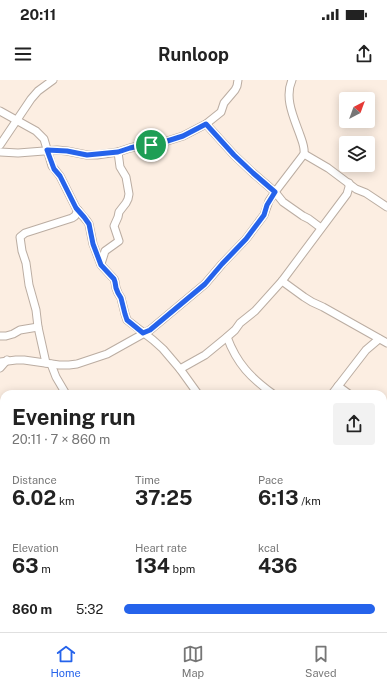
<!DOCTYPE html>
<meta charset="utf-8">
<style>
:root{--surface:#fff;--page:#f2f2f2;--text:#222;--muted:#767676;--line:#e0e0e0;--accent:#2563eb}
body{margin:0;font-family:"Public Sans",sans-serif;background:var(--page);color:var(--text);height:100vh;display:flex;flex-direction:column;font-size:15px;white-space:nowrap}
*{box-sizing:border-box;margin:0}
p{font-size:13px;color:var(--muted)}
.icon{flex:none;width:22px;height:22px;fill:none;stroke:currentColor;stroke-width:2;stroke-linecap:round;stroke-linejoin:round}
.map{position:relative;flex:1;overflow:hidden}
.panel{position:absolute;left:0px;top:310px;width:387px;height:242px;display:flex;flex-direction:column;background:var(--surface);border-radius:12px 12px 0 0;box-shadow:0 2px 10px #0003}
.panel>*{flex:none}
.needle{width:26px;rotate:41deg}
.fabs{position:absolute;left:339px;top:12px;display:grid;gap:8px}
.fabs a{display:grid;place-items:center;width:36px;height:36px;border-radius:4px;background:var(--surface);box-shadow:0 2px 10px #0003;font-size:20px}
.pin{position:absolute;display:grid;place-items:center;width:34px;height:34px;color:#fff;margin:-17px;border:2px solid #fff;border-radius:50%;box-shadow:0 1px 4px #0007}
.round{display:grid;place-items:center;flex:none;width:42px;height:42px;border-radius:4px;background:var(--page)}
.summary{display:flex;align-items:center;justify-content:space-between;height:68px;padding:0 12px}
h1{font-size:22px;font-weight:700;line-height:30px}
.stats{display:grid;grid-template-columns:repeat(3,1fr);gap:6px;height:68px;padding:4px 12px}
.stats div{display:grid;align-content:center}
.stats b{font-size:20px;font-weight:700}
.stats small{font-size:11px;font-weight:400}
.stats p{font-size:11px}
ul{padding:0 12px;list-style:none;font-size:13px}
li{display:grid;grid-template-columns:64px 48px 1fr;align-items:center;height:30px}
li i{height:10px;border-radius:5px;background:var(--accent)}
.status{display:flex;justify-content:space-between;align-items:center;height:28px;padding:0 20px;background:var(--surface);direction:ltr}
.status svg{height:11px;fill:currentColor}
header{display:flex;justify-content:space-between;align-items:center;height:52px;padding:0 12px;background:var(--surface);font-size:18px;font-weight:700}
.tabs{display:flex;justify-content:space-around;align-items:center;height:56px;border-top:1px solid var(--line);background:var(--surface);font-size:11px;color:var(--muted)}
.tabs a{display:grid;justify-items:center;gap:2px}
.tabs .current{color:var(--accent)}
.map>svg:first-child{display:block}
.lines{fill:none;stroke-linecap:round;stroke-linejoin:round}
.minor-casing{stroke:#bbada2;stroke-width:9}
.minor{stroke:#fff;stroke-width:7}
.route-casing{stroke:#fff;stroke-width:8}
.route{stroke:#2563eb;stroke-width:5}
</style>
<div class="status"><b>20:11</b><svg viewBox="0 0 49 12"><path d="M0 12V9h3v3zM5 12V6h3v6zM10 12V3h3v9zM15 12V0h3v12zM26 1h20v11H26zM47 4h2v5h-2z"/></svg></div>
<header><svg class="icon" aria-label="menu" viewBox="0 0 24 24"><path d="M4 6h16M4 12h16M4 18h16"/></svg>Runloop<svg class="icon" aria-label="share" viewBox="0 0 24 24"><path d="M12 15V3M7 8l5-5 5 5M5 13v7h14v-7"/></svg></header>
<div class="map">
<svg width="387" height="552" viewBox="0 0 387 552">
<rect width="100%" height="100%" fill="#fceee2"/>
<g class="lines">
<g class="minor-casing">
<g id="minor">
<path d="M0 31 36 51 44 59 52 86 60 96 76 128 87 141 89 144 93 164 101 185 114 199 115 202 116 208 118 213 121 218 125 234 127 240 153 260 163 269 180 289 198 314"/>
<path d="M206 44 221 32 224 23 235 10 237 6 238 0"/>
<path d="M0 65 31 19 38 11 53 0"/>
<path d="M0 72 18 73 57 70 67 71 87 75H97L118 72 130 68 143 65H151L164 62 183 56 206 44 234 75 253 93 275 112 283 122 303 136 309 139 321 148"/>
<path d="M304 74 328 88 356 109 366 113 387 127"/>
<path d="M101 184 105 171 119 161 114 146 118 137 119 132 126 123 128 119 129 114 126 97 120 87 118 72"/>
<path d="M282 201 304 217 312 222 323 227 387 263"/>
<path d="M0 256H6L13 254 20 250 38 247"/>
<path d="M227 257C237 284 251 298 273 314"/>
<path d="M0 282 16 280H24L59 285H69L77 284 107 274 150 250 205 204 222 184 246 159 264 135 269 121 275 112 304 74C305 67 302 61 300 55 294 38 284 18 292 0"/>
<path d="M46 283 38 247 36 230 29 205 26 183 22 171 20 157 25 153 72 138 75 136 78 130"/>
<path d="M51 284 56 297 66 314"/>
<path d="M0 288 7 280"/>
<path d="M180 289 205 275 227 257 235 250 240 243 255 231 282 201 347 114 349 107V103"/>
<path d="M338 306 349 314"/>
<path d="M332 314 366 270 379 259"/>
<path d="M383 339 387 341"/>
<path d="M0 371H4"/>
<path d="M383 391 387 390"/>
<path d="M383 443H387"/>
<path d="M383 504 387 506"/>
<path d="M383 536 387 537"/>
<path d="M260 548 271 552"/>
<path d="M59 552 63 548"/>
<path d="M142 552 143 548"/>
</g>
</g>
<use href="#minor" class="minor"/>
</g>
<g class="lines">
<g class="route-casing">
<path id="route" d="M206 44 234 75 253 93 275 112 267 125 264 135 246 159 222 184 205 204 156 245 150 250 143 253 127 240 125 234 121 218 118 213 116 208 115 202 114 199 101 185 93 164 89 144 84 137 76 128 60 96 54 89 47 70 67 71 87 75 118 72 130 68 143 65H151L164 62 183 56Z"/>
</g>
<use href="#route" class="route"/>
</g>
</svg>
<div class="fabs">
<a><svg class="needle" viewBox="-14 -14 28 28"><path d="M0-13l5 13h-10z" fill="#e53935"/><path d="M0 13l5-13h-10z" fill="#767676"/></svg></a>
<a><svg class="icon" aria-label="layers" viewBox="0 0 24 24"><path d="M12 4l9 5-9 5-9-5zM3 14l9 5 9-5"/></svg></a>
</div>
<div class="pin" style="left:151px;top:65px;background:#1e9e55"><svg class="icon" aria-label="arrive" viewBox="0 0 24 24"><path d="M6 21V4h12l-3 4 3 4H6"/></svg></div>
<section class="panel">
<div class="summary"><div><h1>Evening run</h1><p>20:11 · 7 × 860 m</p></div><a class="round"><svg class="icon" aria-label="share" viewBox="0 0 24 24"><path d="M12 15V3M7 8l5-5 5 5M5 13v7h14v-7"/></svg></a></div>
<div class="stats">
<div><p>Distance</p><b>6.02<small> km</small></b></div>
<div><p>Time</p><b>37:25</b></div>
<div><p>Pace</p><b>6:13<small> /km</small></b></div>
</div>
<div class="stats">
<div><p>Elevation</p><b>63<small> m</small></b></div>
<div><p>Heart rate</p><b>134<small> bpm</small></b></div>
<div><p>kcal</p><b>436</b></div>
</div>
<ul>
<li><b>860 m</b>5:32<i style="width:100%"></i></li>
</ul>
</section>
</div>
<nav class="tabs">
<a class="current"><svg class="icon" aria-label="home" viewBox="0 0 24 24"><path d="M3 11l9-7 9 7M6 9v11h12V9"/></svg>Home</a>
<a><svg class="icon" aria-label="map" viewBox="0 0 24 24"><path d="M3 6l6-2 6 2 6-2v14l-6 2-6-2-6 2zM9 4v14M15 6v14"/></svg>Map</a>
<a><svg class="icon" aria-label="saved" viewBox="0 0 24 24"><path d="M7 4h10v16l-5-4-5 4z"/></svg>Saved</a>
</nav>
